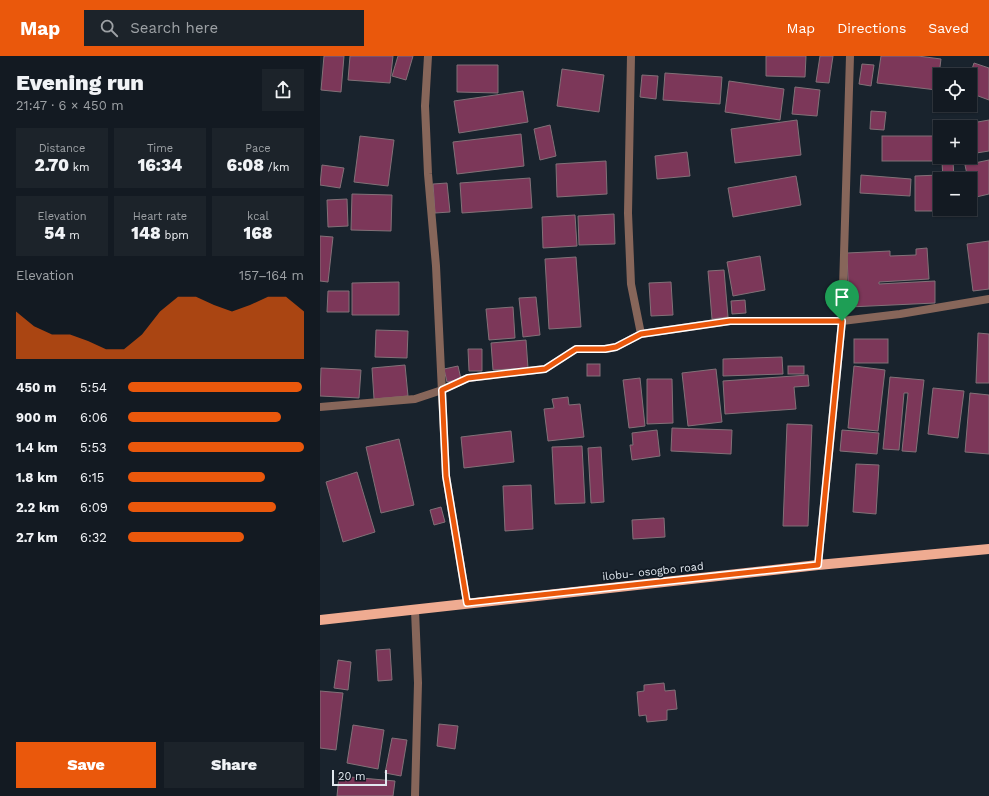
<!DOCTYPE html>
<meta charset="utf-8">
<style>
:root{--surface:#131a22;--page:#1c232a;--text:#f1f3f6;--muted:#9da1a5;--line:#323840;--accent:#ea580c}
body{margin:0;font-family:"Work Sans",sans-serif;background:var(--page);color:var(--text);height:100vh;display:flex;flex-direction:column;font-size:15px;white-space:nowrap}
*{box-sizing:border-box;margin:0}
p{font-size:13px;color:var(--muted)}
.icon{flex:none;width:22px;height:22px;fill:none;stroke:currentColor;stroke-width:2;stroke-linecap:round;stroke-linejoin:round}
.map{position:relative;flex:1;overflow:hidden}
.panel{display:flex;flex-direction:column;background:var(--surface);width:320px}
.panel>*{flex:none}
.buttons{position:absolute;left:613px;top:12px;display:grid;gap:8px}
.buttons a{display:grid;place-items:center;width:44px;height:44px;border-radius:0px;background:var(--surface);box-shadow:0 1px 3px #0004,0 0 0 1px var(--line);font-size:20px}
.scale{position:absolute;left:12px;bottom:10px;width:55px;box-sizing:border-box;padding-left:4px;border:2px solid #e1e8ef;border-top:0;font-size:11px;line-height:14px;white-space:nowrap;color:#e1e8ef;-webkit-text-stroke:3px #101923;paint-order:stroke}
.pin{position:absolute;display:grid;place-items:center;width:34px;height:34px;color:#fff;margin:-41px -17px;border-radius:50% 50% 50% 0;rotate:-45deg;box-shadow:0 0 4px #0007}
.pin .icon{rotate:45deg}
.round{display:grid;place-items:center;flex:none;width:42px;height:42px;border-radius:0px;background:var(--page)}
.headline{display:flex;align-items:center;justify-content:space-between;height:68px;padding:0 16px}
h1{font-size:22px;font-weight:800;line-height:30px}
.figures{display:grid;grid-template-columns:repeat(3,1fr);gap:6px;height:68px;padding:4px 16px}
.figures div{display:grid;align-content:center;border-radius:0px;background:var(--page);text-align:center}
.figures b{font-size:17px;font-weight:800}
.figures small{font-size:11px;font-weight:400}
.figures p{font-size:11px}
.chart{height:112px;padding:8px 16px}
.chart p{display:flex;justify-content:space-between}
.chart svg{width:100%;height:72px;margin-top:4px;fill:var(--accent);opacity:.7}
.cta{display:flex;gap:8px;margin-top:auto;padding:8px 16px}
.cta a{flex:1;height:46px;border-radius:0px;background:var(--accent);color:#fff;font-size:16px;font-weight:800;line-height:46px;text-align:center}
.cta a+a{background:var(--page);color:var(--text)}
ul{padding:0 16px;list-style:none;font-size:13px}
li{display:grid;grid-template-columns:64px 48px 1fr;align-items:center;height:30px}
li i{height:10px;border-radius:5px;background:var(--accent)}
header{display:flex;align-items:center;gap:24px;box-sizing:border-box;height:56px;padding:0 20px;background:var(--accent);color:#fff}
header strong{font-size:19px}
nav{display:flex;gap:22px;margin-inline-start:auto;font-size:14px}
.search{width:280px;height:36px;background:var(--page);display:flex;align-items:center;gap:10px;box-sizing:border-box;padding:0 14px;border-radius:0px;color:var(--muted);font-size:15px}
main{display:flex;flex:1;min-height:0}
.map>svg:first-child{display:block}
.building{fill:#7c3759;stroke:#827178}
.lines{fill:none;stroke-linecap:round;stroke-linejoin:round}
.minor{stroke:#87665a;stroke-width:8}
.primary{stroke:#efab91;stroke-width:10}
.route-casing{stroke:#fff;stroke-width:8}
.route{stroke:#ea580c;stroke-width:5}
.labels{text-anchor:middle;stroke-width:3.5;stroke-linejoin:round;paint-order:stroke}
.street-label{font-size:11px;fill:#e1e8ef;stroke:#101923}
</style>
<header>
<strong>Map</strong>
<div class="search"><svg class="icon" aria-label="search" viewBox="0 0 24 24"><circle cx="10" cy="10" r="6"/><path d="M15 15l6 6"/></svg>Search here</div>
<nav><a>Map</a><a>Directions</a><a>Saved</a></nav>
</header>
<main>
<section class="panel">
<div class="headline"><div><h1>Evening run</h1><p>21:47 · 6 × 450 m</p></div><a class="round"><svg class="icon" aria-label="share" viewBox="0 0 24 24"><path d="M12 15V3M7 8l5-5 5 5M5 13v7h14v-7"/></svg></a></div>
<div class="figures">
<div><p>Distance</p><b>2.70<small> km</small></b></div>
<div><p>Time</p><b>16:34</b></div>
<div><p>Pace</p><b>6:08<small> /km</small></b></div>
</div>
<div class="figures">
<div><p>Elevation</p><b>54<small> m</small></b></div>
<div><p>Heart rate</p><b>148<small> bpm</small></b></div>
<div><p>kcal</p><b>168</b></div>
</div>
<div class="chart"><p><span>Elevation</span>157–164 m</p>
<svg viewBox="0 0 160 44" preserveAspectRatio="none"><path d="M0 44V15L10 24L20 29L30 29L40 33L50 38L60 38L70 29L80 15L90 6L100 6L110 11L120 15L130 11L140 6L150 6L160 15V44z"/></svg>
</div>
<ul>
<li><b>450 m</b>5:54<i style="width:99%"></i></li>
<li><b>900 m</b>6:06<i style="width:87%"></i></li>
<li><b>1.4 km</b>5:53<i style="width:100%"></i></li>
<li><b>1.8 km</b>6:15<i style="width:78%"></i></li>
<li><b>2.2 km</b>6:09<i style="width:84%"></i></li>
<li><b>2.7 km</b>6:32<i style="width:66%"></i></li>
</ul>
<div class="cta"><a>Save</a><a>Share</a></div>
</section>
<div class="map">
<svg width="669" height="740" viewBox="0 0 669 740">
<rect width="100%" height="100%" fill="#19232d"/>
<g class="building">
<path d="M4 0H24L21 36 1 34Z"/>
<path d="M30 0H73L70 27 28 24Z"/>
<path d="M78 0H93L86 24 72 20Z"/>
<path d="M446 0H486L485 21 446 20Z"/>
<path d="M500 0H513L509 27 496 26Z"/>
<path d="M561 0H598L621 3 617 34 557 27Z"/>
<path d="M654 7 669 12V44L650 37V19Z"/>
<path d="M542 8 554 9 551 30 539 28Z"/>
<path d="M137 9H178V37L137 36Z"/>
<path d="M242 13 284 19 279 56 237 50Z"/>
<path d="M345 17 402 21 400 48 343 44Z"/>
<path d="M322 19 338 20 336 43 320 41Z"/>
<path d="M409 25 464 33 460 64 405 56Z"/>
<path d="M475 31 500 34 497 60 472 58Z"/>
<path d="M203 35 208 66 139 77 134 45Z"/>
<path d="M551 55 566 56 564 74 550 73Z"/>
<path d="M477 64 481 99 415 107 411 73Z"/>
<path d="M669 64V95L650 98V71H629Z"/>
<path d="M230 69 236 100 220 104 214 73Z"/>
<path d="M201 78 204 110 137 118 133 86Z"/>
<path d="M40 80 74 84 68 130 34 126Z"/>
<rect x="562" y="80" width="52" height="25"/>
<path d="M367 96 370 120 337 123 335 100Z"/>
<path d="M669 104V138L652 142 650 123H648L645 109Z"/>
<path d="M286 105 287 138 237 141 236 108Z"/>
<path d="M633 105 634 123H623L622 106Z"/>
<path d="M2 109 24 112 20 132 0 129Z"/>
<path d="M541 119 591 123 590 140 540 137Z"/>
<path d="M619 119 620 155H595V120Z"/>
<path d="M476 120 481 149 413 161 408 132Z"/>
<path d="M210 122 212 152 142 157 140 127Z"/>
<path d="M127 127 130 156 115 157 113 128Z"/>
<path d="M32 138 72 139 71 175 31 174Z"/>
<path d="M27 143 28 170 8 171 7 144Z"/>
<path d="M294 158 295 188 259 189 258 160Z"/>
<path d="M255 159 257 190 223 192 222 161Z"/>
<path d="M0 180 13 181 8 226 0 225Z"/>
<path d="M669 185V233L653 235 647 188Z"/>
<path d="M607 192 609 223 559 226V228L615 225V247L529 251 527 197 570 195V200L596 199V193Z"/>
<path d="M440 200 445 234 413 240 407 206Z"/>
<path d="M256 201 261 271 229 273 225 203Z"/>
<path d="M404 214 408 261 392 263 388 215Z"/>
<path d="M79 226V259H32V227Z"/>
<path d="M351 226 353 259 331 260 329 227Z"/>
<path d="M8 235H29V256H7Z"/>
<path d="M216 241 220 279 203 281 199 242Z"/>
<path d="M425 244 426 257 412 258 411 245Z"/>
<path d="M193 251 195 282 169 284 166 253Z"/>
<path d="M56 274 88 275 87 302 55 301Z"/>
<path d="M658 277 669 278V327H656Z"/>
<rect x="534" y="283" width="34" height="24"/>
<path d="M206 284 208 312 173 314 171 287Z"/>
<path d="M148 293H162V315H149Z"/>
<path d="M462 301 463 318 403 320V303Z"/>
<rect x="267" y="308" width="13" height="12"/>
<path d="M85 309 88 340 54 343 52 312Z"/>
<path d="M138 310 141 323 127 326 124 313Z"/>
<rect x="468" y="310" width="16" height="8"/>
<path d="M534 310 565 314 558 375 528 372Z"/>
<path d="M1 312 41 314 39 342 0 340Z"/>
<path d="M396 313 402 366 368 370 362 317Z"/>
<path d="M488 319 489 330 474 331 476 353 405 358 403 325Z"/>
<path d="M570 321 604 324 596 396 582 395 588 337H584L579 394 563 393Z"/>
<path d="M320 322 325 370 309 372 303 324Z"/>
<path d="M327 323H352L353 367 327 368Z"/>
<path d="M613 332 644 335 638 382 608 378Z"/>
<path d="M650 337 669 339V398L645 396Z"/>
<path d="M248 341 249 349 260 348 264 381 228 385 224 353 234 352 232 343Z"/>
<path d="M467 368 492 369 488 470H463Z"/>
<path d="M352 372 412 374 411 398 351 395Z"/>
<path d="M337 374 340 400 312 404 310 389H313L312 377Z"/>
<path d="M522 374 559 377 557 398 520 395Z"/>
<path d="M191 375 194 406 144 412 141 381Z"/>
<path d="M79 383 94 449 61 457 46 391Z"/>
<path d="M262 390 265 447 235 448 232 391Z"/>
<path d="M281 391 284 446 271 447 268 392Z"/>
<path d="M536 408 559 409 556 458 533 456Z"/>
<path d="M37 416 55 476 23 486 6 426Z"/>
<path d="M211 429 213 473 185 475 183 430Z"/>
<path d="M121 451 125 466 114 469 110 454Z"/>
<path d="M344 462 345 481 313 483 312 464Z"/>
<path d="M70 593 72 624 58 625 56 594Z"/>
<path d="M18 604 31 606 28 634 14 632Z"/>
<path d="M344 627 345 635 355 634 357 653 347 654V664L327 666 326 659 319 660 317 636 324 635V629Z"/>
<path d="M0 635 23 637 16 694 0 692Z"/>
<path d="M119 668 138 670 135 693 117 690Z"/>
<path d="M33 669 64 674 58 713 27 707Z"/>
<path d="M72 682 87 684 81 720 65 717Z"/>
<path d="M19 720 75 725 73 740H17Z"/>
</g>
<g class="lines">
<g class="minor">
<path d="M108 0 105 50 108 118 116 210 126 420 147 547"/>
<path d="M311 0 308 157 311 228 321 278"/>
<path d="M0 351 95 343 122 334 148 322 225 313 256 293H285L296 291 321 278 410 265H522L580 258 669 243"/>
<path d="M498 509 522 265 530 0"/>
<path d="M95 740 98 627 95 554"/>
</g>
<path class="primary" d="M0 564 498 509 669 493"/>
</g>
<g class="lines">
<g class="route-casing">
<path id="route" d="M410 265H522L498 509 147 547 126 420 122 334 148 322 225 313 256 293H285L296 291 321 278Z"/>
</g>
<use href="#route" class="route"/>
</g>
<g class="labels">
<g class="street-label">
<text transform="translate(333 515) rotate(-6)" y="4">ilobu- osogbo road</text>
</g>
</g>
</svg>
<div class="buttons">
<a><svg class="icon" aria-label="locate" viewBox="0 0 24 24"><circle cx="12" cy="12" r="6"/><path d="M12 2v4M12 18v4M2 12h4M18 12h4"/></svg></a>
<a>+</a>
<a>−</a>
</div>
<div class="scale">20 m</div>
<div class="pin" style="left:522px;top:265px;background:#1e9e55"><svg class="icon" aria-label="arrive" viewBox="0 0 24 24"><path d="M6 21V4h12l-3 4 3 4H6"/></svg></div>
</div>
</main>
